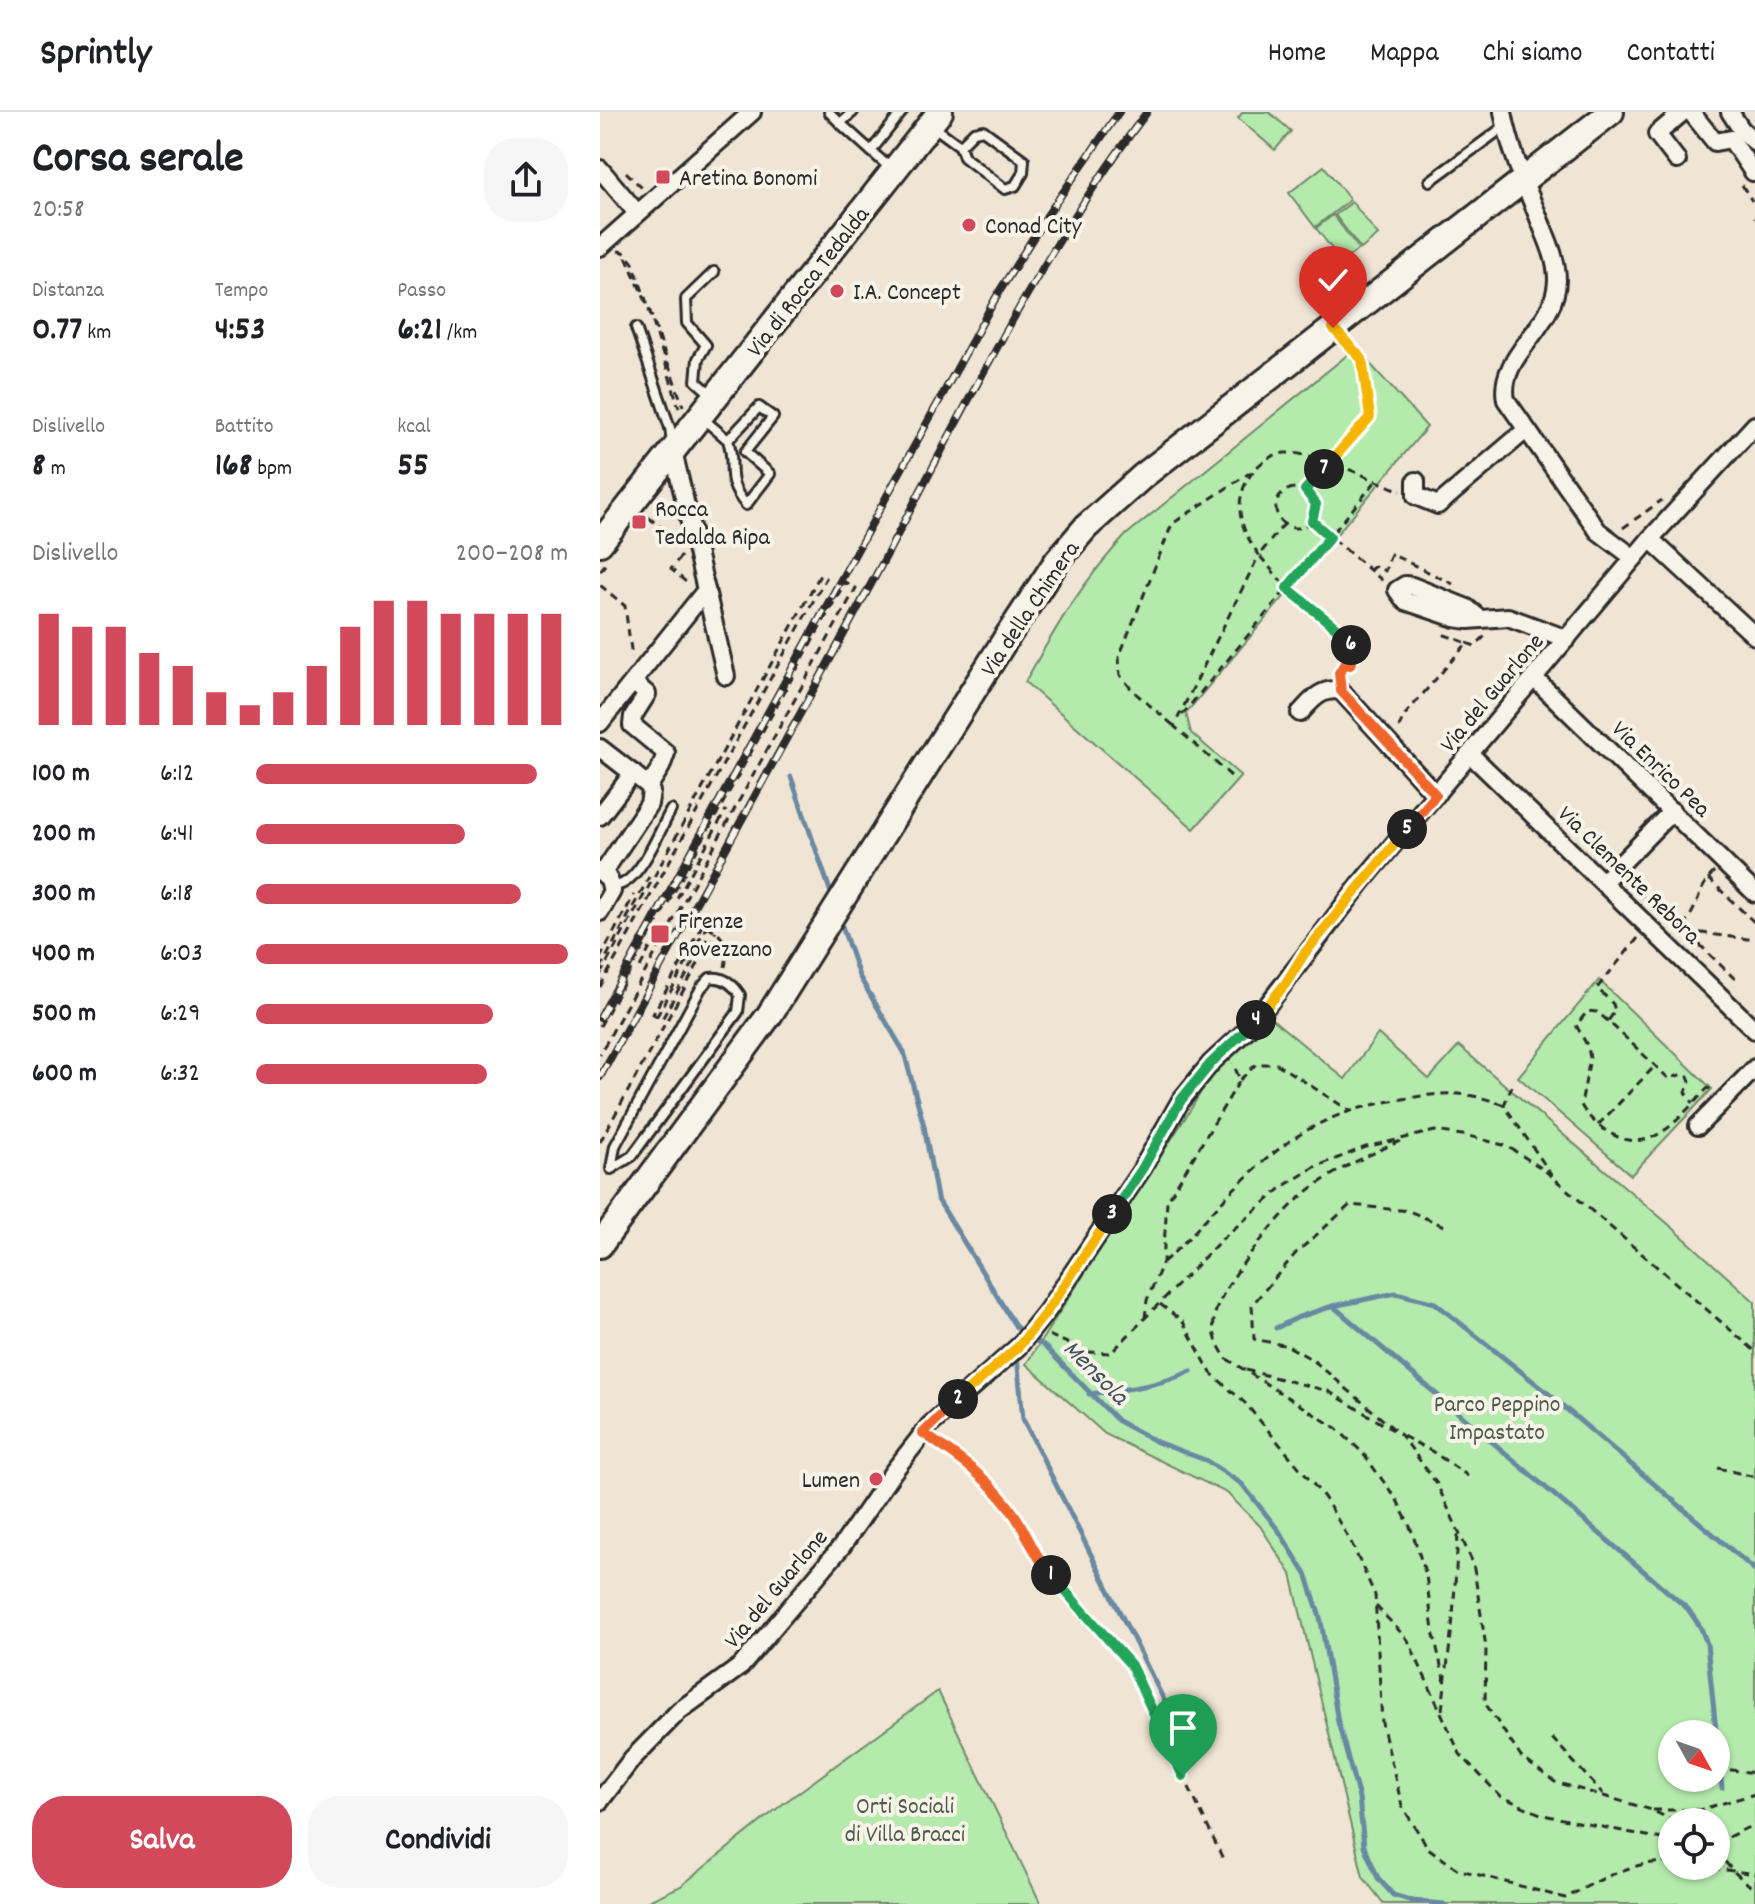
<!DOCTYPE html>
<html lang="it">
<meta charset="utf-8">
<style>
:root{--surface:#fff;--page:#f6f6f6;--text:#202124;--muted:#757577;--line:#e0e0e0;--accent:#d1495b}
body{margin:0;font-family:Dekko,sans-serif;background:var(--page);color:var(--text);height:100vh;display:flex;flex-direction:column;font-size:30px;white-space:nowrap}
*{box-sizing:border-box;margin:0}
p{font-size:26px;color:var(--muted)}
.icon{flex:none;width:44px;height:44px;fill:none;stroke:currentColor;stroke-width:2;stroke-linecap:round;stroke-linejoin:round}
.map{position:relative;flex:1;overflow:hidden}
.sheet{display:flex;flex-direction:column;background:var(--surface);width:600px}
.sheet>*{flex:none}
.needle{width:52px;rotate:130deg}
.buttons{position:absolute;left:1058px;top:1608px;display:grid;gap:16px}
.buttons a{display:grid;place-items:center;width:72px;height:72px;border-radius:50%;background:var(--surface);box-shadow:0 2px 6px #0004;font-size:40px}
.pin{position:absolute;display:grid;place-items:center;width:68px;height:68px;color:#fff;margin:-82px -34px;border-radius:50% 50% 50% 0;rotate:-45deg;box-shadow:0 0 8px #0007}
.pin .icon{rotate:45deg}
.km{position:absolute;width:40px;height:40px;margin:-20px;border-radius:50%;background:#222;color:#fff;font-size:22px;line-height:40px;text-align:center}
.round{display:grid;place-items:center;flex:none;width:84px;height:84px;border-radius:32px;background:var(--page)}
.summary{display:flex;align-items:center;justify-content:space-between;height:136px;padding:0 32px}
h1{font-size:44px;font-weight:700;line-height:60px}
.figures{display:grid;grid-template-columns:repeat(3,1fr);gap:12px;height:136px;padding:8px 32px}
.figures div{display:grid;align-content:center}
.figures b{font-size:34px;font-weight:700}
.figures small{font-size:22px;font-weight:400}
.figures p{font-size:22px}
.chart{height:224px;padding:16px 32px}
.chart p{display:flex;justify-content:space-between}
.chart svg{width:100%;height:144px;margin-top:8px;stroke:var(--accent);stroke-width:6}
.button{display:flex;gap:16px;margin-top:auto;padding:16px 32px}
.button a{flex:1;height:92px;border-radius:32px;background:var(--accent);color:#fff;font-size:32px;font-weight:700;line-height:92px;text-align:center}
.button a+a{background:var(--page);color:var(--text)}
ul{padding:0 32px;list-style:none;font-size:26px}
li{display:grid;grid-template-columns:128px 96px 1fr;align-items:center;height:60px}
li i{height:20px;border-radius:10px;background:var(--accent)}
header{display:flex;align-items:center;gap:48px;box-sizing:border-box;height:112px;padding:0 40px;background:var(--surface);border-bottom:2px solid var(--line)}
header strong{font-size:38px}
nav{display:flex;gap:44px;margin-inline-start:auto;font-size:28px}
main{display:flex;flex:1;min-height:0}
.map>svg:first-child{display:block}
.green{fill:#b4eaac;stroke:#708a6c;stroke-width:2;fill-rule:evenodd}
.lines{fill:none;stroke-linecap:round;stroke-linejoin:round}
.stream{stroke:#6989a2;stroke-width:5}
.lane-casing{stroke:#2b2b2b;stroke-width:14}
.street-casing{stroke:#2b2b2b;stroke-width:22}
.secondary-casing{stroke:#2b2b2b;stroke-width:30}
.path{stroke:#2b2b2b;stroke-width:3;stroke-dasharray:8 6;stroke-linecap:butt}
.lane{stroke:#f7f3e8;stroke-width:8}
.street{stroke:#f7f3e8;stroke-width:16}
.secondary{stroke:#f7f3e8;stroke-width:24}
.rail-casing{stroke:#2b2b2b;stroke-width:8}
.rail{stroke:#f7f3e8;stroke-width:5;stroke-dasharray:15;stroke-linecap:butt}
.split-1-casing{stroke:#fff;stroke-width:16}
.split-2-casing{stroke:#fff;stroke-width:16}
.split-3-casing{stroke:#fff;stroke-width:16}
.split-4-casing{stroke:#fff;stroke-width:16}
.split-5-casing{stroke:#fff;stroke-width:16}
.split-6-casing{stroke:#fff;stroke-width:16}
.split-7-casing{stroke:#fff;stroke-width:16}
.split-8-casing{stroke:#fff;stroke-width:16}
.split-1{stroke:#22a559;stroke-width:10}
.split-2{stroke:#f0652b;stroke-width:10}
.split-3{stroke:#f5b400;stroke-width:10}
.split-4{stroke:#22a559;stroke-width:10}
.split-5{stroke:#f5b400;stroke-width:10}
.split-6{stroke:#f0652b;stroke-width:10}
.split-7{stroke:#22a559;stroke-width:10}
.split-8{stroke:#f5b400;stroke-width:10}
.poi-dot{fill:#d1495b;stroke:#f7f3e8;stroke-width:3}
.labels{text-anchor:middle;stroke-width:8;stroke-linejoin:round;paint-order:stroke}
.poi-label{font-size:24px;fill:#2b2b2b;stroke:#f7f3e8;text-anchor:start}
.street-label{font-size:24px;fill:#2b2b2b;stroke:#f7f3e8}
.park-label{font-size:24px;fill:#4d5b4b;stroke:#f7f3e8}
.water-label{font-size:26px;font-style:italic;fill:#45525c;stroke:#f7f3e8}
</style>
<header>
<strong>Sprintly</strong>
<nav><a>Home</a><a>Mappa</a><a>Chi siamo</a><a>Contatti</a></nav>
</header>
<main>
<section class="sheet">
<div class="summary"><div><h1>Corsa serale</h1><p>20:58</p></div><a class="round"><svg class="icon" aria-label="share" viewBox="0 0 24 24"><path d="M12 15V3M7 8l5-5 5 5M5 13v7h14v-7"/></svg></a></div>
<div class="figures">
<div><p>Distanza</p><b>0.77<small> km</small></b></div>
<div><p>Tempo</p><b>4:53</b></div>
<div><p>Passo</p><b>6:21<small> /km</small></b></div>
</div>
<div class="figures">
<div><p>Dislivello</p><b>8<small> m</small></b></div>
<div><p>Battito</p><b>168<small> bpm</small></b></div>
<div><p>kcal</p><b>55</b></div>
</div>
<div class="chart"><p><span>Dislivello</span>200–208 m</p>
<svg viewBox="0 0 160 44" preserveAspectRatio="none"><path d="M5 44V10M15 44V14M25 44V14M35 44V22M45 44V26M55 44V34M65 44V38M75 44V34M85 44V26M95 44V14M105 44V6M115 44V6M125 44V10M135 44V10M145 44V10M155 44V10"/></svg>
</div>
<ul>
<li><b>100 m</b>6:12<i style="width:90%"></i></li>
<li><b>200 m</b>6:41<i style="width:67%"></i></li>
<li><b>300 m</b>6:18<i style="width:85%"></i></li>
<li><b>400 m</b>6:03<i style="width:100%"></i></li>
<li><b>500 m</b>6:29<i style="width:76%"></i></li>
<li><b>600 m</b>6:32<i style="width:74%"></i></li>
</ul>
<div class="button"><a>Salva</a><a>Condividi</a></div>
</section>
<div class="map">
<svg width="1155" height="1792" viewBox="0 0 1155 1792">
<rect width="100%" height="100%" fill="#f0e4d4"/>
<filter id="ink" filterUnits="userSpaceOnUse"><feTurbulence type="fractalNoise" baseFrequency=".0125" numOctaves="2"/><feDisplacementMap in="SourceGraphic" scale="16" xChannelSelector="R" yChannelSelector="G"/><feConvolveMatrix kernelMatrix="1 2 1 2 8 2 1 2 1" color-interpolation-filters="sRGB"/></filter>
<g filter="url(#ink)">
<g class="green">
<path d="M643 0H669L691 19 675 38 638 6Z"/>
<path d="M724 54 750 88 715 115 689 81Z"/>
<path d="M752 90 778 123 761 137 735 103Z"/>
<path d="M733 103 759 137 742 150 716 116Z"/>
<path d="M756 236 827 315 586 601 591 621 641 664 594 717 425 570C456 515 483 468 527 422Z"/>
<path d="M999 868 1112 977 1031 1063 918 965Z"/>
<path d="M672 907 745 967 778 922 829 967 859 934 1073 1116 1155 1190V1792H784L763 1765 691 1462 660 1414 627 1381 505 1322 426 1252 589 1000 627 936ZM1072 1622H1116V1666H1072ZM1072 1710H1116V1754H1072Z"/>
<path d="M338 1579 441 1792H42L81 1774 184 1691Z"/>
</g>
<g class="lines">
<g class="stream">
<path d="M191 665 233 787"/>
<path d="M240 808 259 864 304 940 324 1014 337 1086 416 1215 445 1235 518 1309 557 1330 605 1348 642 1372 679 1419 707 1464 721 1509 738 1610 759 1686 764 1734 778 1766 793 1783 813 1789 844 1792"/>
<path d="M733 1194 1088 1497 1101 1516 1107 1532 1122 1676"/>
<path d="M676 1216 699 1205 733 1194 796 1181 835 1191 944 1278 1155 1458"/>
<path d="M419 1243 417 1244 423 1307 587 1634"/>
<path d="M489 1282C523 1278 560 1274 591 1259"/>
</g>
<g class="lane-casing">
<g id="lane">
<path d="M229 0 240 11 253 0"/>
<path d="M240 11 271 39"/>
<path d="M334 15 360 34 364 45 405 77 415 74 423 61 424 48 383 18 374 20 360 34"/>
<path d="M290 56 271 39 302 0"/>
<path d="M830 69 905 14"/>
<path d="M36 216 70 316 72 330"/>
<path d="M111 282 96 269 98 247 106 233 87 211 86 187 114 160"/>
<path d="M101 305 128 328 159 295 173 305 145 340 170 362 146 393C123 366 137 356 128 328"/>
<path d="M12 774C38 776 59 719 71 698"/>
<path d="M110 866C124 864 133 872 140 883L138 900 32 1044 11 1057 15 1034 101 876Z"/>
</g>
</g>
<g class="street-casing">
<g id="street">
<path d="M903 0C910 37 924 70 938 104 946 125 957 146 957 168 956 216 897 243 906 288L998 419 1034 446"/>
<path d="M1091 0 1115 30 1131 27 1153 60 1155 59"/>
<path d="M1130 0 1141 17 1155 30"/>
<path d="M1077 48 1057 22 1083 0"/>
<path d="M0 57 37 101"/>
<path d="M0 135 152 0"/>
<path d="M816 369V384L838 393 926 318"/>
<path d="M1050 427 1155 524"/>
<path d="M106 478 126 564"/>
<path d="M879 506 867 496 812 474 805 473 797 478 805 489 855 506 868 508 908 505 967 527"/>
<path d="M934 566 1155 781"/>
<path d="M33 570 47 582 33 604 32 613 66 641 61 655 49 674"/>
<path d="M700 601C712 588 721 575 741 579L836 683"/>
<path d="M0 611 106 478 73 339"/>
<path d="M0 636 49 674 51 680 49 692 3 761"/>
<path d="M870 642 1155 918"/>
<path d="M0 704 33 661"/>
<path d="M0 759 9 767 12 779 0 800"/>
<path d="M1004 769 1072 699"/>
<path d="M1098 1014 1155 956"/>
<path d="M0 1689 32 1647 79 1599 141 1554 242 1434 293 1360 329 1314 419 1234 447 1199 542 1057 581 988 611 951 653 912 761 771 1050 427 1155 313"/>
</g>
</g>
<g class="secondary-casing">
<g id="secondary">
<path d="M0 431 340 0"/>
<path d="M0 1133 170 902 405 528 457 449 486 415 543 364 1011 0"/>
</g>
</g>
<g class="path">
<path d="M26 60 43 77"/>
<path d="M1142 73 1152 89"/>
<path d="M1155 105V106"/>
<path d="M18 139 24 140 33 151 83 294"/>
<path d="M26 145 48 194 79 296"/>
<circle cx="696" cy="396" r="20"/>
<path d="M705 378 770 305 762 247 747 230"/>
<path d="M48 405 79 430"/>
<path d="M712 409 784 470"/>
<path d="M684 412 659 443 687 476 745 523C752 534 755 541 750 553L745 551 739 564"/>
<path d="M1023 416 1062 388"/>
<path d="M81 444 71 457 86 470"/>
<path d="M770 458 775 454 785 459 791 442 853 472"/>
<path d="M0 459 8 449"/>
<path d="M0 473 25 494 32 545"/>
<path d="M867 531 875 534 886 523"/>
<path d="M582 603 776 369"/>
<path d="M573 613 534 580 520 563 519 545 572 412 651 360"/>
<path d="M799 616 803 605 867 531 845 523 846 520"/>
<path d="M631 664 574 614 659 443C644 422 634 401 644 375 650 359 667 342 685 341 713 339 773 368 801 379"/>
<path d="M1108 766 1155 811"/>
<path d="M1028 770 1045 787"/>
<path d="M77 786 126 698"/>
<path d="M1059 801 1063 797 1137 869"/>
<path d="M107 814C125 824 129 835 125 855"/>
<path d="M1082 814C1100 796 1096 778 1114 760"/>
<path d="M1086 819 1155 828"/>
<path d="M1038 826 997 876 1013 892 1015 899 1008 909 1067 965 1069 967 1082 962 1088 964 1090 969 1086 980 1093 991"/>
<path d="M108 830 106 828 62 907 57 904 114 801"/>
<path d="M0 846 34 783"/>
<path d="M40 855 50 836"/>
<path d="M0 857 49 765"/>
<path d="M0 863 220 463 226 466"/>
<path d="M0 875 226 466"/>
<path d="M57 904 53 902 110 799 114 801"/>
<path d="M1008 909 997 900 988 899 976 913 988 935 990 946 981 993C987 1004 997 1013 1008 1020 1053 1047 1078 1005 1108 976L1111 978"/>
<path d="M0 914 245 470 256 476 0 942"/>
<path d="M640 968 656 952H677L750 999"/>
<path d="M912 974 904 993 953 1065"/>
<path d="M998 1013 1055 954"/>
<path d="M800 1029C767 1044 732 1059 703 1083 679 1103 617 1177 614 1207 612 1222 618 1235 627 1247L736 1316 762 1340 797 1388 811 1417 826 1463 833 1519 845 1571"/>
<path d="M0 1030 116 819"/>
<path d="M844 1114 809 1099 750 1093 696 1141 652 1193 654 1227 688 1234 713 1248 802 1324 837 1372 873 1451 886 1535 885 1591 921 1645 955 1670 1052 1698 1075 1710"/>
<path d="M563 1150C590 1128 610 1100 635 1076 689 1023 727 999 803 987 845 980 864 978 904 993"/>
<path d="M560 1192 583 1210 611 1261 645 1291 724 1385 751 1430 775 1483 782 1611 802 1694 828 1736 857 1757 965 1786C998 1769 1034 1747 1072 1751"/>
<path d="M545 1206 547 1188 563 1150 567 1089 640 968 633 951"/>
<path d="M449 1223 487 1240 511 1241 622 1127 685 1073 715 1055 766 1035 835 1019 869 1024 907 1034 943 1057 1155 1239"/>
<path d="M646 1258 728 1279 793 1318"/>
<path d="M803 1324 833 1340 868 1364"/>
<path d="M336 1330 391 1372 415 1403 444 1455 498 1513 531 1553 623 1747"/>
<path d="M1118 1356 1155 1365"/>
<path d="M776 1494 808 1528 860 1642 900 1684 943 1703 1072 1729"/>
<path d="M842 1598 853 1506 858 1423"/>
<path d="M952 1626 1003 1682"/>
<path d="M1116 1656 1155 1661"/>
<path d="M1053 1698H1099L1155 1682"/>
<path d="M1116 1731 1155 1712"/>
<path d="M1116 1739 1133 1759 1155 1778"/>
<path d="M1098 1754 1155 1762"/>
</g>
<use href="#lane" class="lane"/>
<use href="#street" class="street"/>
<use href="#secondary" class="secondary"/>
<g class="rail-casing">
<g id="rail">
<path d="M0 906 399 180 448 102 519 0"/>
<path d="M0 965C92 798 185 631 276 463 361 304 437 145 547 0"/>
</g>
</g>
<use href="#rail" class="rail"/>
</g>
</g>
<g class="lines" filter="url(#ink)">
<g class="split-1-casing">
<path id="split-1" d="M451 1463 531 1553 583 1664"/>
</g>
<g class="split-2-casing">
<path id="split-2" d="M358 1287 323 1321C358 1345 393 1369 416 1405 428 1424 436 1446 451 1463"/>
</g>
<g class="split-3-casing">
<path id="split-3" d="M358 1287 419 1234 447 1199 512 1102"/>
</g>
<g class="split-4-casing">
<path id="split-4" d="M512 1102 542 1057 581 988 611 951 656 908"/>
</g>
<g class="split-5-casing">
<path id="split-5" d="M656 908 686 871 704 842 807 717"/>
</g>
<g class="split-6-casing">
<path id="split-6" d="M751 533 754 544 750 553 745 551 739 561 741 579 836 683 807 717"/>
</g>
<g class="split-7-casing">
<path id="split-7" d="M724 357 705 378 716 392 712 409 730 425 687 476 745 523 751 533"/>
</g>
<g class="split-8-casing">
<path id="split-8" d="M724 357 770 305 762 247 733 216"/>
</g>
<use href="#split-1" class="split-1"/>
<use href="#split-2" class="split-2"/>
<use href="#split-3" class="split-3"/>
<use href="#split-4" class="split-4"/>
<use href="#split-5" class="split-5"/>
<use href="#split-6" class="split-6"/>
<use href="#split-7" class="split-7"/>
<use href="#split-8" class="split-8"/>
</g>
<g class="poi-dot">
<rect x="55" y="57" width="16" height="16" rx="4"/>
<circle cx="369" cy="113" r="8"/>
<circle cx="237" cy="179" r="8"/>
<rect x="31" y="402" width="16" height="16" rx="4"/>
<rect x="50" y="812" width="20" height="20" rx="4"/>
<circle cx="276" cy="1367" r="8"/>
</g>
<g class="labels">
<g class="poi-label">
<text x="79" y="73">Aretina Bonomi</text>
<text x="385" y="121">Conad City</text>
<text x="253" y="187">I.A. Concept</text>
<text x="55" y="404">Rocca<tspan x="55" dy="28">Tedalda Ripa</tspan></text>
<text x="78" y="816">Firenze<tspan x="78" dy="28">Rovezzano</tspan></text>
<text x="260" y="1375" text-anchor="end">Lumen</text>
</g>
<g class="street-label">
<text transform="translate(207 169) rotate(-52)" y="8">Via di Rocca Tedalda</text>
<text transform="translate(429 496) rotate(-56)" y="8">Via della Chimera</text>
<text transform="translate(891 580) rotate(-50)" y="8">Via del Guarlone</text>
<text transform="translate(1062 656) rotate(44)" y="8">Via Enrico Pea</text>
<text transform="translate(1030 762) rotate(44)" y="8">Via Clemente Rebora</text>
<text transform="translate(175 1476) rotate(-50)" y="8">Via del Guarlone</text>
</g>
<g class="park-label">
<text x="897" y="1299">Parco Peppino<tspan x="897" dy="28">Impastato</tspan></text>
<text x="305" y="1701">Orti Sociali<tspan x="305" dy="28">di Villa Bracci</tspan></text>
</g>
<g class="water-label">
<text transform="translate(497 1259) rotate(45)" y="9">Mensola</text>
</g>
</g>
</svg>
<div class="buttons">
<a><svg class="needle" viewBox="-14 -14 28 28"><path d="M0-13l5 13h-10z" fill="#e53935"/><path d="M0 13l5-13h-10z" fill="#757577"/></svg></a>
<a><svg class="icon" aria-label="locate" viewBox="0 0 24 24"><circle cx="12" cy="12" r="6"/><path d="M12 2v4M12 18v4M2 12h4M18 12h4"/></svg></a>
</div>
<div class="pin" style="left:583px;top:1664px;background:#1e9e55"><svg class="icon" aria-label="arrive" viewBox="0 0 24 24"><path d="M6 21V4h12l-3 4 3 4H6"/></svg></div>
<div class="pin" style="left:733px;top:216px;background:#d93025"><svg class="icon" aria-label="check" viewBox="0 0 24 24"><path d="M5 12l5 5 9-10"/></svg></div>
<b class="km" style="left:451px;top:1463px">1</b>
<b class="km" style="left:358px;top:1287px">2</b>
<b class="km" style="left:512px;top:1102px">3</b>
<b class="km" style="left:656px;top:908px">4</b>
<b class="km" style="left:807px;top:717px">5</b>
<b class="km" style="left:751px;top:533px">6</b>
<b class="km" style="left:724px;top:357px">7</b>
</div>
</main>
